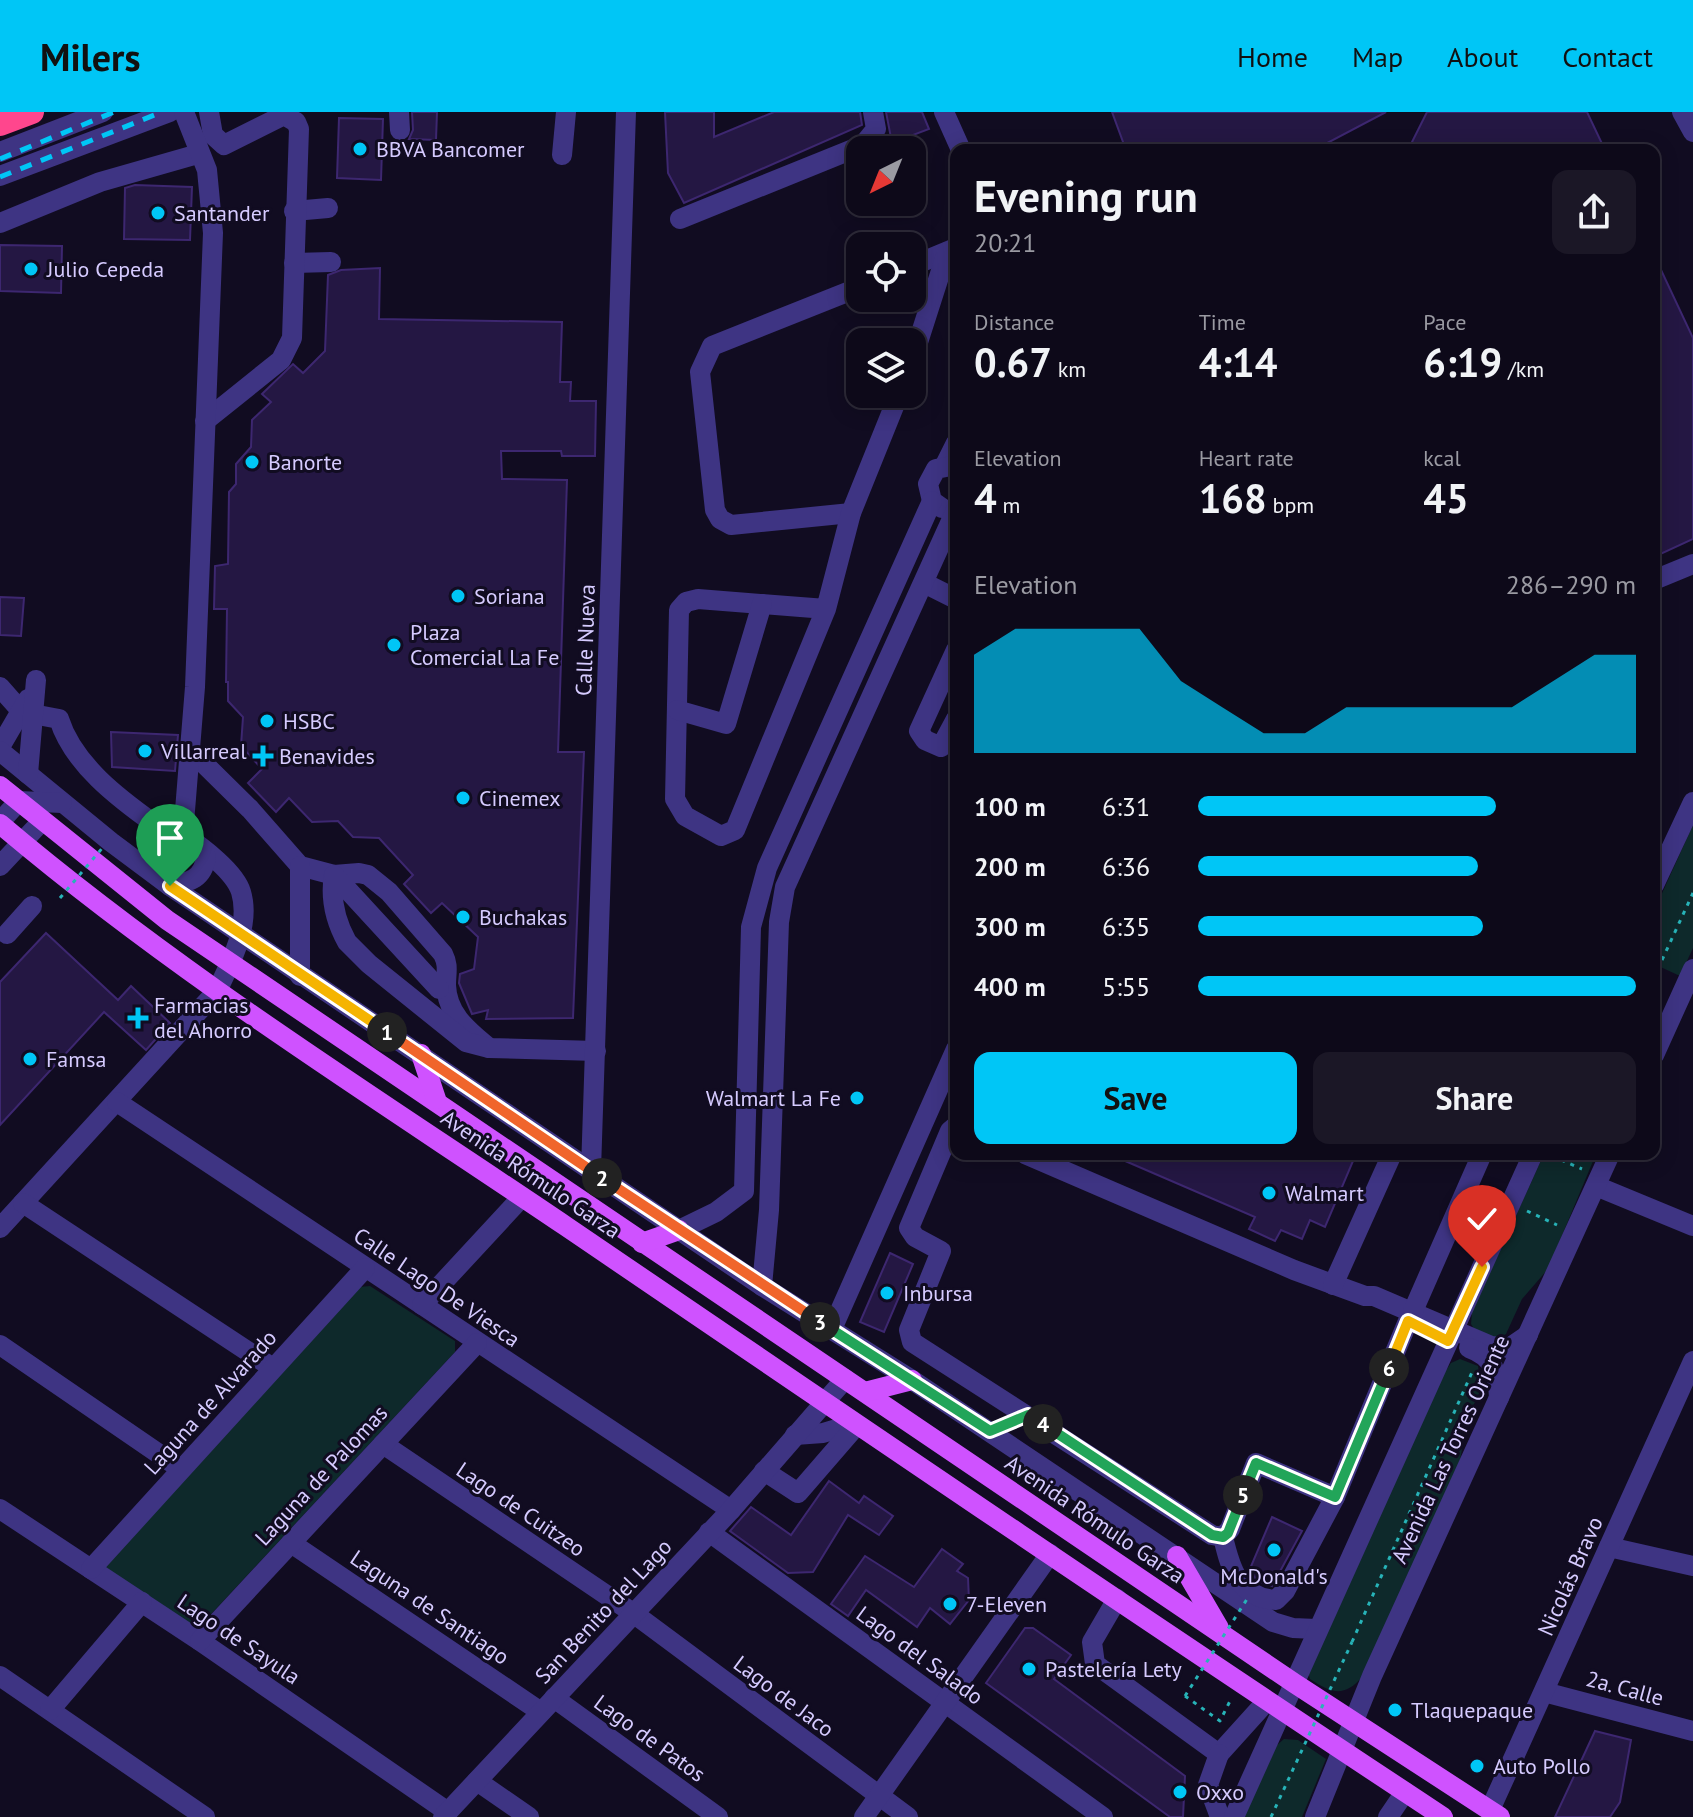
<!DOCTYPE html>
<meta charset="utf-8">
<style>
:root{--surface:#0d0919;--page:#1b1726;--text:#f1f3f6;--muted:#9a9aa2;--line:#2d2a38;--accent:#00c6f6}
body{margin:0;font-family:"PT Sans",sans-serif;background:var(--page);color:var(--text);height:100vh;display:flex;flex-direction:column;font-size:30px;white-space:nowrap}
*{box-sizing:border-box;margin:0}
p{font-size:26px;color:var(--muted)}
.icon{flex:none;width:44px;height:44px;fill:none;stroke:currentColor;stroke-width:2;stroke-linecap:round;stroke-linejoin:round}
.map{position:relative;flex:1;overflow:hidden}
.side{position:absolute;left:950px;top:32px;width:710px;height:1016px;display:flex;flex-direction:column;background:var(--surface);border-radius:16px;box-shadow:0 4px 20px #0003,0 0 0 2px var(--line)}
.side>*{flex:none}
.needle{width:52px;rotate:223deg}
.buttons{position:absolute;left:846px;top:24px;display:grid;gap:16px}
.buttons a{display:grid;place-items:center;width:80px;height:80px;border-radius:16px;background:var(--surface);box-shadow:0 4px 20px #0003,0 0 0 2px var(--line);font-size:40px}
.pin{position:absolute;display:grid;place-items:center;width:68px;height:68px;color:#fff;margin:-82px -34px;border-radius:50% 50% 50% 0;rotate:-45deg;box-shadow:0 0 8px #0007}
.pin .icon{rotate:45deg}
.km{position:absolute;width:40px;height:40px;margin:-20px;border-radius:50%;background:#222;color:#fff;font-size:22px;line-height:40px;text-align:center}
.round{display:grid;place-items:center;flex:none;width:84px;height:84px;border-radius:16px;background:var(--page)}
.summary{display:flex;align-items:center;justify-content:space-between;height:136px;padding:0 24px}
h1{font-size:44px;font-weight:700;line-height:60px}
.figures{display:grid;grid-template-columns:repeat(3,1fr);gap:12px;height:136px;padding:8px 24px}
.figures div{display:grid;align-content:center}
.figures b{font-size:40px;font-weight:700}
.figures small{font-size:22px;font-weight:400}
.figures p{font-size:22px}
.chart{height:224px;padding:16px 24px}
.chart p{display:flex;justify-content:space-between}
.chart svg{width:100%;height:144px;margin-top:8px;fill:var(--accent);opacity:.7}
.primary-button{display:flex;gap:16px;margin-top:auto;padding:16px 24px}
.primary-button a{flex:1;height:92px;border-radius:16px;background:var(--accent);color:#111;font-size:32px;font-weight:700;line-height:92px;text-align:center}
.primary-button a+a{background:var(--page);color:var(--text)}
ul{padding:0 24px;list-style:none;font-size:26px}
li{display:grid;grid-template-columns:128px 96px 1fr;align-items:center;height:60px}
li i{height:20px;border-radius:10px;background:var(--accent)}
header{display:flex;align-items:center;gap:48px;box-sizing:border-box;height:112px;padding:0 40px;background:var(--accent);color:#111}
header strong{font-size:38px}
nav{display:flex;gap:44px;margin-inline-start:auto;font-size:28px}
.map>svg:first-child{display:block}
.green{fill:#0e292b}
.building{fill:#241743;stroke:#3d2770;stroke-width:2}
.lines{fill:none;stroke-linecap:round;stroke-linejoin:round}
.path{stroke:#27b3b8;stroke-width:3;stroke-dasharray:4 6;stroke-linecap:butt}
.minor{stroke:#3e3483;stroke-width:20}
.major{stroke:#cf52ff;stroke-width:20}
.highway{stroke:#ff468d;stroke-width:24}
.rail{stroke:#00c6f6;stroke-width:5;stroke-dasharray:12 10;stroke-linecap:butt}
.path-bridge{stroke:#27b3b8;stroke-width:3;stroke-dasharray:4 6;stroke-linecap:butt}
.split-1-casing{stroke:#fff;stroke-width:16}
.split-2-casing{stroke:#fff;stroke-width:16}
.split-3-casing{stroke:#fff;stroke-width:16}
.split-4-casing{stroke:#fff;stroke-width:16}
.split-5-casing{stroke:#fff;stroke-width:16}
.split-6-casing{stroke:#fff;stroke-width:16}
.split-7-casing{stroke:#fff;stroke-width:16}
.split-1{stroke:#f5b400;stroke-width:10}
.split-2{stroke:#f0652b;stroke-width:10}
.split-3{stroke:#f0652b;stroke-width:10}
.split-4{stroke:#22a559;stroke-width:10}
.split-5{stroke:#22a559;stroke-width:10}
.split-6{stroke:#22a559;stroke-width:10}
.split-7{stroke:#f5b400;stroke-width:10}
.poi-dot{fill:#00c6f6;stroke:#110c21;stroke-width:3}
.labels{text-anchor:middle;stroke-width:6;stroke-linejoin:round;paint-order:stroke}
.poi-label{font-size:22px;fill:#d6cbff;stroke:#110c21;text-anchor:start}
.street-label{font-size:22px;fill:#d6cbff;stroke:#110c21}
</style>
<header>
<strong>Milers</strong>
<nav><a>Home</a><a>Map</a><a>About</a><a>Contact</a></nav>
</header>
<div class="map">
<svg width="1693" height="1705" viewBox="0 0 1693 1705">
<rect width="100%" height="100%" fill="#110c21"/>
<g class="green">
<path d="M1693 713V836L1680 864 1654 852V799Z"/>
<path d="M1544 1042H1596L1548 1157 1522 1187 1506 1222 1496 1228 1478 1223 1471 1212 1472 1200Z"/>
<path d="M370 1174 455 1229V1240L200 1514H189L104 1460V1448L359 1175Z"/>
<path d="M1460 1247 1478 1254 1481 1277 1468 1305 1460 1348 1362 1565C1344 1586 1331 1581 1310 1567L1308 1560 1443 1263 1451 1251Z"/>
<path d="M1284 1627 1298 1628 1326 1647 1302 1705H1244L1277 1633Z"/>
</g>
<g class="building">
<path d="M412 0H437L436 28 409 27 413 18Z"/>
<path d="M665 0H714V25L774 0H860L862 13 684 91 668 61Z"/>
<path d="M886 0H922L929 17 892 31Z"/>
<path d="M1112 0H1386L1314 38H1126Z"/>
<path d="M1427 0H1587L1605 38H1408Z"/>
<path d="M339 6 383 7 381 68 337 66Z"/>
<path d="M135 73 192 75 190 128 124 127 125 76Z"/>
<path d="M0 133 62 134 61 181 0 179Z"/>
<path d="M1654 143 1693 226V427L1654 445Z"/>
<path d="M380 156 379 207 562 210 560 270H571L570 289H596L595 344H562L561 339H501L502 367 567 368 558 640H584L573 906 486 907 488 898 472 902 459 871 460 862 474 857 478 825 442 791 431 801 404 772 413 763 379 726 353 725 338 709 312 710 289 686 276 700 248 671 262 657 241 634 243 605 228 589V570H226L227 497H214L215 454 228 452 229 380 236 372V352L251 335 252 308 271 290 262 282 293 252 303 261 325 239 328 163 341 158Z"/>
<path d="M0 485 24 486 21 524 0 523Z"/>
<path d="M111 620 178 623 175 659 112 655Z"/>
<path d="M46 821 118 888 131 874 170 911 146 938 104 900 0 1013V870Z"/>
<path d="M1109 1042H1356L1325 1115 1310 1108 1302 1127 1281 1118 1275 1129 1249 1117 1255 1105Z"/>
<path d="M890 1141 913 1152 884 1220 860 1210Z"/>
<path d="M829 1369 859 1391 864 1384 893 1404 879 1423 848 1403 813 1460 788 1461 730 1419 751 1395 791 1423Z"/>
<path d="M1272 1405 1302 1419 1272 1474 1259 1470 1249 1459Z"/>
<path d="M942 1437 963 1452 957 1459 968 1466 969 1488 950 1512 930 1496 917 1515 866 1478 848 1504 831 1492 865 1444 914 1475Z"/>
<path d="M1025 1516H1033L1071 1543 1054 1567 1185 1664 1183 1705H1170L986 1571Z"/>
<path d="M1595 1619 1631 1628 1620 1690 1610 1705H1555Z"/>
</g>
<g class="lines">
<g class="path">
<path d="M1662 848 1693 781"/>
<path d="M1552 1044 1582 1057"/>
<path d="M1527 1099 1557 1113"/>
<path d="M1352 1530 1473 1258"/>
<path d="M1185 1584 1220 1609 1232 1585"/>
</g>
<g class="minor">
<path d="M399 0 400 18"/>
<path d="M944 0 961 38"/>
<path d="M1682 0 1693 20"/>
<path d="M0 40 103 0"/>
<path d="M562 43 566 0"/>
<path d="M0 64 170 0"/>
<path d="M294 99 328 96"/>
<path d="M680 107 863 33 876 17 873 0"/>
<path d="M0 111 100 70 198 42"/>
<path d="M294 151 331 150"/>
<path d="M912 154 953 137"/>
<path d="M912 249 947 140"/>
<path d="M205 309 281 248 292 226 299 17 296 10 284 3 224 33 213 23 209 0"/>
<path d="M945 353 956 331"/>
<path d="M942 396 932 389 928 372 936 357 956 353"/>
<path d="M851 401 731 413 720 407 715 398 700 260 712 234 860 175"/>
<path d="M1654 468 1693 452"/>
<path d="M924 471 956 487"/>
<path d="M826 497 698 487 686 490 679 498 675 687 685 704 721 724 735 718 826 497 851 401 899 282"/>
<path d="M956 538 919 619 925 628 941 635 956 607"/>
<path d="M0 575 22 600 59 607C73 652 118 686 156 713 165 719 176 719 185 724 202 735 235 760 241 780 251 813 231 850 217 879L0 1116"/>
<path d="M677 598 726 612 762 492"/>
<path d="M0 635 28 587"/>
<path d="M190 638 250 697 300 754 334 763 359 761 368 763 389 780 443 842C449 854 446 860 446 873 447 903 469 919 489 936"/>
<path d="M0 639 111 730 170 774 762 1174 912 1268 1273 1510 1293 1516 1316 1517"/>
<path d="M28 662 36 568"/>
<path d="M0 710 19 689 62 691"/>
<path d="M183 723 195 575 213 121 207 58 184 0"/>
<path d="M0 754 42 709"/>
<path d="M334 763C330 786 336 810 347 830L369 852 466 930 489 936 596 939"/>
<path d="M334 763 439 877"/>
<path d="M1654 773 1693 690"/>
<path d="M170 774C190 770 203 767 206 745L202 738"/>
<path d="M7 822 32 794"/>
<path d="M300 864V754"/>
<path d="M1654 943 1693 857"/>
<path d="M117 990 731 1398"/>
<path d="M956 1014 950 1019 909 1116 915 1125 941 1139 909 1218 912 1230 1212 1423 1223 1425"/>
<path d="M1025 1042 1294 1158 1365 1184H1374L1491 1234 1509 1236 1528 1223"/>
<path d="M591 1058 626 0"/>
<path d="M1596 1074 1693 1114"/>
<path d="M23 1091 273 1256"/>
<path d="M679 1118 716 1100 744 1079 751 815 767 756 932 389"/>
<path d="M1333 1173 1392 1042"/>
<path d="M762 1174 769 1098 779 810 785 775 956 398"/>
<path d="M422 1193 522 1085"/>
<path d="M1413 1199 1482 1042"/>
<path d="M832 1217 956 937"/>
<path d="M0 1233 181 1357"/>
<path d="M1469 1236C1494 1245 1498 1261 1499 1286"/>
<path d="M795 1323 823 1321 853 1312"/>
<path d="M383 1332 633 1501 908 1705"/>
<path d="M764 1359 798 1381 856 1314"/>
<path d="M0 1397 200 1529 448 1700"/>
<path d="M709 1420 1103 1705"/>
<path d="M1223 1425 1230 1417 1256 1351 1335 1385 1408 1209"/>
<path d="M1223 1425C1230 1455 1238 1486 1276 1488L1285 1479 1335 1385"/>
<path d="M291 1431 541 1600"/>
<path d="M1609 1435 1693 1454"/>
<path d="M91 1457 365 1156"/>
<path d="M1117 1487 1092 1530 1095 1552 1219 1642 1266 1590"/>
<path d="M200 1529 477 1231"/>
<path d="M0 1564 205 1705"/>
<path d="M1544 1580 1693 1619"/>
<path d="M554 1586 718 1705"/>
<path d="M50 1598 142 1490"/>
<path d="M1219 1642 1208 1673 1220 1705"/>
<path d="M477 1669 529 1705"/>
<path d="M1490 1698 1693 1249"/>
<path d="M443 1705 731 1398 845 1267"/>
<path d="M864 1705 1050 1442"/>
<path d="M1234 1705 1533 1042"/>
<path d="M1315 1705 1372 1564 1610 1042"/>
<path d="M1388 1705 1405 1680"/>
</g>
<g class="major">
<path d="M0 674 167 808 1294 1571 1500 1705"/>
<path d="M0 712C177 862 375 985 567 1115 858 1313 1149 1511 1443 1705"/>
<path d="M421 942 436 987"/>
<path d="M642 1131 679 1118"/>
<path d="M865 1280 912 1268"/>
<path d="M1177 1444 1219 1516"/>
</g>
<path class="highway" d="M0 12 32 0"/>
<g class="rail">
<path d="M0 47 114 0"/>
<path d="M0 65 162 0"/>
</g>
<g class="path-bridge">
<path d="M60 786 104 734"/>
<path d="M1185 1584 1249 1484"/>
<path d="M1271 1705 1352 1530"/>
</g>
</g>
<g class="lines">
<g class="split-1-casing">
<path id="split-1" d="M170 774 387 920"/>
</g>
<g class="split-2-casing">
<path id="split-2" d="M387 920 602 1066"/>
</g>
<g class="split-3-casing">
<path id="split-3" d="M602 1066 820 1210"/>
</g>
<g class="split-4-casing">
<path id="split-4" d="M820 1210 990 1319 1028 1303 1043 1312"/>
</g>
<g class="split-5-casing">
<path id="split-5" d="M1043 1312 1212 1423 1223 1425 1228 1421 1243 1383"/>
</g>
<g class="split-6-casing">
<path id="split-6" d="M1243 1383 1256 1351 1335 1385 1389 1256"/>
</g>
<g class="split-7-casing">
<path id="split-7" d="M1389 1256 1408 1209 1448 1229 1482 1155"/>
</g>
<use href="#split-1" class="split-1"/>
<use href="#split-2" class="split-2"/>
<use href="#split-3" class="split-3"/>
<use href="#split-4" class="split-4"/>
<use href="#split-5" class="split-5"/>
<use href="#split-6" class="split-6"/>
<use href="#split-7" class="split-7"/>
</g>
<g class="poi-dot">
<circle cx="360" cy="37" r="8"/>
<circle cx="158" cy="101" r="8"/>
<circle cx="31" cy="157" r="8"/>
<circle cx="252" cy="350" r="8"/>
<circle cx="458" cy="484" r="8"/>
<circle cx="394" cy="533" r="8"/>
<circle cx="267" cy="609" r="8"/>
<circle cx="145" cy="639" r="8"/>
<path d="M259 632h8v8h8v8h-8v8h-8v-8h-8v-8h8z"/>
<circle cx="463" cy="686" r="8"/>
<circle cx="463" cy="805" r="8"/>
<path d="M134 894h8v8h8v8h-8v8h-8v-8h-8v-8h8z"/>
<circle cx="30" cy="947" r="8"/>
<circle cx="857" cy="986" r="8"/>
<circle cx="1269" cy="1081" r="8"/>
<circle cx="887" cy="1181" r="8"/>
<circle cx="1274" cy="1438" r="8"/>
<circle cx="950" cy="1492" r="8"/>
<circle cx="1029" cy="1557" r="8"/>
<circle cx="1395" cy="1598" r="8"/>
<circle cx="1477" cy="1654" r="8"/>
<circle cx="1180" cy="1680" r="8"/>
</g>
<g class="labels">
<g class="poi-label">
<text x="376" y="45">BBVA Bancomer</text>
<text x="174" y="109">Santander</text>
<text x="47" y="165">Julio Cepeda</text>
<text x="268" y="358">Banorte</text>
<text x="474" y="492">Soriana</text>
<text x="410" y="528">Plaza<tspan x="410" dy="25">Comercial La Fe</tspan></text>
<text x="283" y="617">HSBC</text>
<text x="161" y="647">Villarreal</text>
<text x="279" y="652">Benavides</text>
<text x="479" y="694">Cinemex</text>
<text x="479" y="813">Buchakas</text>
<text x="154" y="901">Farmacias<tspan x="154" dy="25">del Ahorro</tspan></text>
<text x="46" y="955">Famsa</text>
<text x="841" y="994" text-anchor="end">Walmart La Fe</text>
<text x="1285" y="1089">Walmart</text>
<text x="903" y="1189">Inbursa</text>
<text x="1274" y="1472" text-anchor="middle">McDonald's</text>
<text x="966" y="1500">7-Eleven</text>
<text x="1045" y="1565">Pastelería Lety</text>
<text x="1411" y="1606">Tlaquepaque</text>
<text x="1493" y="1662">Auto Pollo</text>
<text x="1196" y="1688">Oxxo</text>
</g>
<g class="street-label">
<text transform="translate(585 528) rotate(-88)" y="8">Calle Nueva</text>
<text transform="translate(531 1062) rotate(34)" y="8">Avenida Rómulo Garza</text>
<text transform="translate(437 1175) rotate(34)" y="8">Calle Lago De Viesca</text>
<text transform="translate(210 1290) rotate(-48)" y="8">Laguna de Alvarado</text>
<text transform="translate(1450 1337) rotate(-65)" y="8">Avenida Las Torres Oriente</text>
<text transform="translate(321 1363) rotate(-47)" y="8">Laguna de Palomas</text>
<text transform="translate(521 1397) rotate(34)" y="8">Lago de Cuitzeo</text>
<text transform="translate(1095 1407) rotate(34)" y="8">Avenida Rómulo Garza</text>
<text transform="translate(1570 1464) rotate(-66)" y="8">Nicolás Bravo</text>
<text transform="translate(430 1495) rotate(34)" y="8">Laguna de Santiago</text>
<text transform="translate(603 1499) rotate(-47)" y="8">San Benito del Lago</text>
<text transform="translate(239 1527) rotate(34)" y="8">Lago de Sayula</text>
<text transform="translate(920 1543) rotate(36)" y="8">Lago del Salado</text>
<text transform="translate(1625 1576) rotate(15)" y="8">2a. Calle</text>
<text transform="translate(784 1584) rotate(37)" y="8">Lago de Jaco</text>
<text transform="translate(650 1626) rotate(36)" y="8">Lago de Patos</text>
</g>
</g>
</svg>
<div class="buttons">
<a><svg class="needle" viewBox="-14 -14 28 28"><path d="M0-13l5 13h-10z" fill="#e53935"/><path d="M0 13l5-13h-10z" fill="#9a9aa2"/></svg></a>
<a><svg class="icon" aria-label="locate" viewBox="0 0 24 24"><circle cx="12" cy="12" r="6"/><path d="M12 2v4M12 18v4M2 12h4M18 12h4"/></svg></a>
<a><svg class="icon" aria-label="layers" viewBox="0 0 24 24"><path d="M12 4l9 5-9 5-9-5zM3 14l9 5 9-5"/></svg></a>
</div>
<div class="pin" style="left:170px;top:774px;background:#1e9e55"><svg class="icon" aria-label="arrive" viewBox="0 0 24 24"><path d="M6 21V4h12l-3 4 3 4H6"/></svg></div>
<div class="pin" style="left:1482px;top:1155px;background:#d93025"><svg class="icon" aria-label="check" viewBox="0 0 24 24"><path d="M5 12l5 5 9-10"/></svg></div>
<b class="km" style="left:387px;top:920px">1</b>
<b class="km" style="left:602px;top:1066px">2</b>
<b class="km" style="left:820px;top:1210px">3</b>
<b class="km" style="left:1043px;top:1312px">4</b>
<b class="km" style="left:1243px;top:1383px">5</b>
<b class="km" style="left:1389px;top:1256px">6</b>
<section class="side">
<div class="summary"><div><h1>Evening run</h1><p>20:21</p></div><a class="round"><svg class="icon" aria-label="share" viewBox="0 0 24 24"><path d="M12 15V3M7 8l5-5 5 5M5 13v7h14v-7"/></svg></a></div>
<div class="figures">
<div><p>Distance</p><b>0.67<small> km</small></b></div>
<div><p>Time</p><b>4:14</b></div>
<div><p>Pace</p><b>6:19<small> /km</small></b></div>
</div>
<div class="figures">
<div><p>Elevation</p><b>4<small> m</small></b></div>
<div><p>Heart rate</p><b>168<small> bpm</small></b></div>
<div><p>kcal</p><b>45</b></div>
</div>
<div class="chart"><p><span>Elevation</span>286–290 m</p>
<svg viewBox="0 0 160 44" preserveAspectRatio="none"><path d="M0 44V14L10 6L20 6L30 6L40 6L50 22L60 30L70 38L80 38L90 30L100 30L110 30L120 30L130 30L140 22L150 14L160 14V44z"/></svg>
</div>
<ul>
<li><b>100 m</b>6:31<i style="width:68%"></i></li>
<li><b>200 m</b>6:36<i style="width:64%"></i></li>
<li><b>300 m</b>6:35<i style="width:65%"></i></li>
<li><b>400 m</b>5:55<i style="width:100%"></i></li>
</ul>
<div class="primary-button"><a>Save</a><a>Share</a></div>
</section>
</div>
